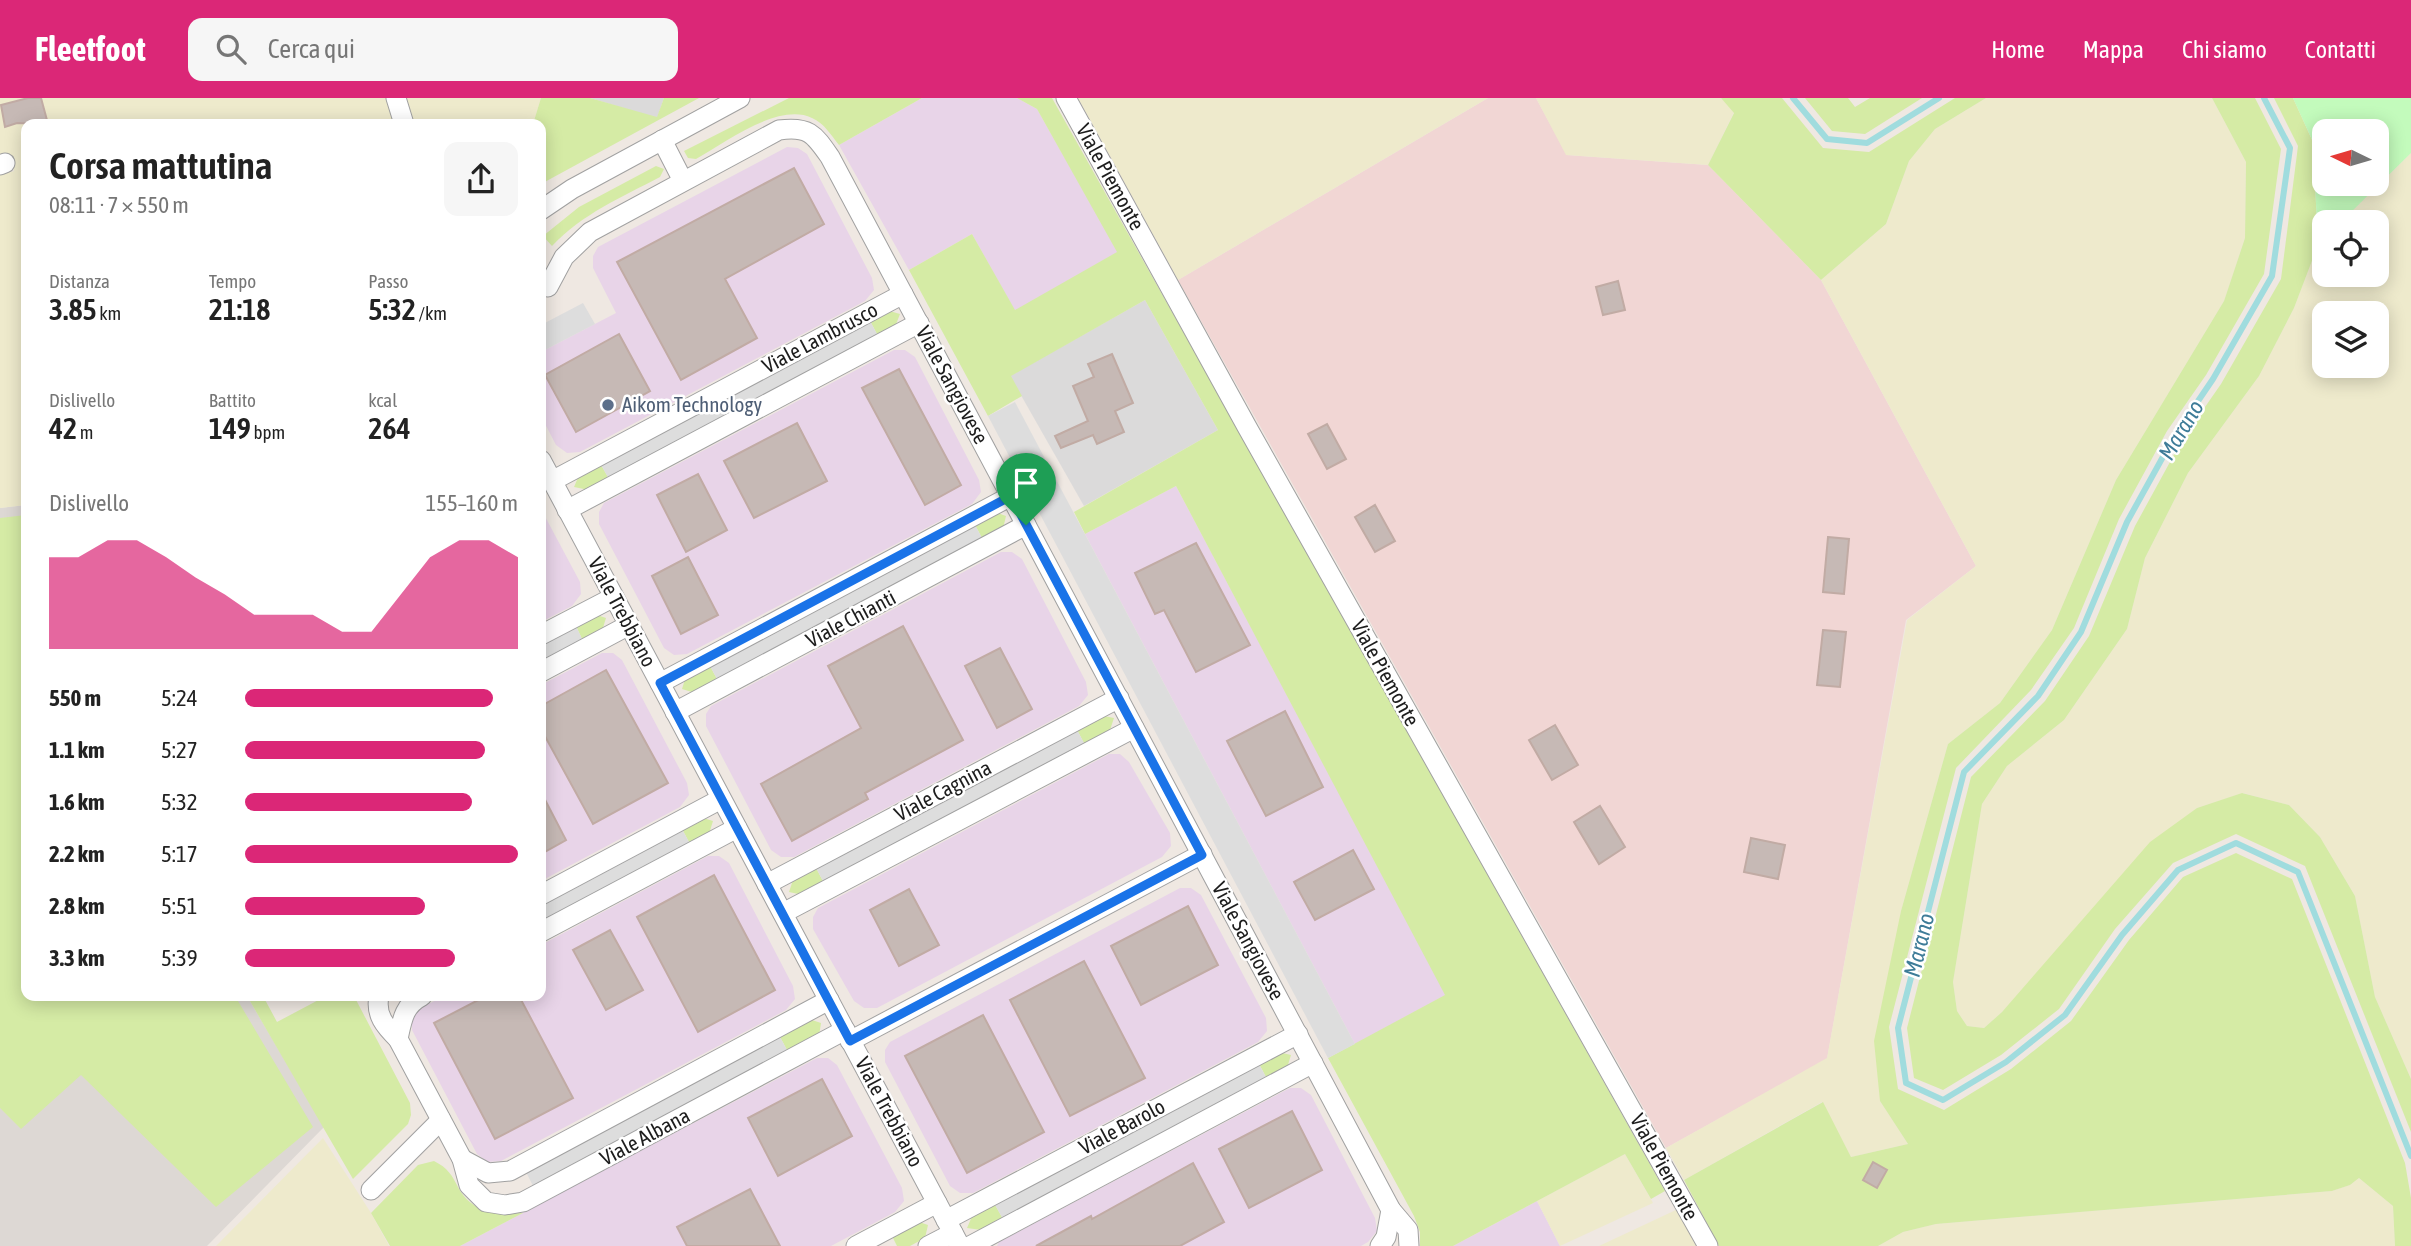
<!DOCTYPE html>
<html lang="it">
<meta charset="utf-8">
<style>
:root{--surface:#fff;--page:#f6f6f6;--text:#222;--muted:#767676;--accent:#db2777}
body{margin:0;font-family:"Asap Condensed",sans-serif;background:var(--page);color:var(--text);height:100vh;display:flex;flex-direction:column;font-size:26px;white-space:nowrap}
*{box-sizing:border-box;margin:0}
p{font-size:23px;color:var(--muted)}
.icon{flex:none;width:38px;height:38px;fill:none;stroke:currentColor;stroke-width:2;stroke-linecap:round;stroke-linejoin:round}
.map{position:relative;flex:1;overflow:hidden}
.panel{position:absolute;left:21px;top:21px;width:525px;height:882px;display:flex;flex-direction:column;background:var(--surface);border-radius:14px;box-shadow:0 4px 18px #0003}
.panel>*{flex:none}
.needle{width:46px;rotate:275deg}
.tools{position:absolute;left:2312px;top:21px;display:grid;gap:14px}
.tools a{display:grid;place-items:center;width:77px;height:77px;border-radius:14px;background:var(--surface);box-shadow:0 4px 18px #0003;font-size:35px}
.pin{position:absolute;display:grid;place-items:center;width:60px;height:60px;color:#fff;margin:-72px -30px;border-radius:50% 50% 50% 0;rotate:-45deg;box-shadow:0 0 7px #0007}
.pin .icon{rotate:45deg}
.round{display:grid;place-items:center;flex:none;width:74px;height:74px;border-radius:14px;background:var(--page)}
.headline{display:flex;align-items:center;justify-content:space-between;height:119px;padding:0 28px}
h1{font-size:38px;font-weight:600;line-height:52px}
.stats{display:grid;grid-template-columns:repeat(3,1fr);gap:10px;height:119px;padding:7px 28px}
.stats div{display:grid;align-content:center}
.stats b{font-size:30px;font-weight:600}
.stats small{font-size:19px;font-weight:400}
.stats p{font-size:19px}
.chart{height:196px;padding:14px 28px}
.chart p{display:flex;justify-content:space-between}
.chart svg{width:100%;height:126px;margin-top:7px;fill:var(--accent);opacity:.7}
ul{padding:0 28px;list-style:none;font-size:23px}
li{display:grid;grid-template-columns:112px 84px 1fr;align-items:center;height:52px}
li i{height:18px;border-radius:9px;background:var(--accent)}
header{display:flex;align-items:center;gap:42px;box-sizing:border-box;height:98px;padding:0 35px;background:var(--accent);color:#fff}
header strong{font-size:33px}
nav{display:flex;gap:38px;margin-inline-start:auto;font-size:24px}
.search{width:490px;height:63px;background:var(--page);display:flex;align-items:center;gap:18px;box-sizing:border-box;padding:0 24px;border-radius:14px;color:var(--muted);font-size:26px}
.map>svg:first-child{display:block}
.residential{fill:#dbdada}
.industrial{fill:#e8d4e8}
.military{fill:#f1d6d4}
.airport{fill:#ddd8d4}
.farmland{fill:#eeeacc;fill-rule:evenodd}
.grass{fill:#d5eba5}
.park{fill:#c3fbbc;fill-rule:evenodd}
.parking{fill:#ddd}
.lines{fill:none;stroke-linecap:round;stroke-linejoin:round}
.stream{stroke:#a0dcde;stroke-width:6}
.building{fill:#c6b9b5;stroke:#c1aba4;stroke-width:2}
.street-casing{stroke:#a1a1a1;stroke-width:21}
.street{stroke:#fff;stroke-width:19}
.route-casing{stroke:#fff;stroke-width:14}
.route{stroke:#1a73e8;stroke-width:9}
.service-dot{fill:#5c6f8a;stroke:#fff;stroke-width:2.5}
.labels{text-anchor:middle;stroke-width:5;stroke-linejoin:round;paint-order:stroke}
.street-label{font-size:21px;fill:#1d1d1d;stroke:#fff}
.service-label{font-size:21px;fill:#4e5e75;stroke:#fff;text-anchor:start}
.water-label{font-size:23px;font-style:italic;fill:#3e7c98;stroke:#fff}
</style>
<header>
<strong>Fleetfoot</strong>
<div class="search"><svg class="icon" aria-label="search" viewBox="0 0 24 24"><circle cx="10" cy="10" r="6"/><path d="M15 15l6 6"/></svg>Cerca qui</div>
<nav><a>Home</a><a>Mappa</a><a>Chi siamo</a><a>Contatti</a></nav>
</header>
<div class="map">
<svg width="2411" height="1148" viewBox="0 0 2411 1148">
<rect width="100%" height="100%" fill="#efe8e2"/>
<g class="residential">
<path d="M590 0H664L657 20Z"/>
<path d="M1145 202 1218 332 1084 408 1010 278Z"/>
</g>
<g class="industrial">
<path d="M922 0H1017L1037 11 1118 154 1015 213 972 136 909 172 839 47Z"/>
<path d="M787 49 798 50 807 56 872 180 874 192 865 203 580 354 567 355 556 347 541 318V254L616 215 593 170V158L598 149Z"/>
<path d="M894 252H905L915 259 979 382 981 394 972 406 687 556 674 557 664 550 599 426V414L604 405Z"/>
<path d="M1176 388 1446 897 1355 946 1085 436Z"/>
<path d="M541 411 580 484 581 496 572 508 541 524Z"/>
<path d="M1001 454H1012L1022 461 1086 584 1088 597 1079 608 794 759H781L771 752 706 628V616L711 608Z"/>
<path d="M602 555H613L622 562 687 685 689 697 680 709 541 783V587Z"/>
<path d="M1109 656H1120L1129 664 1170 735 1171 748 1162 759 877 910H864L854 903 813 831V819L818 810Z"/>
<path d="M708 758H719L729 765 793 888 795 901 786 912 501 1063 488 1064 477 1056 412 932V921L417 912 444 898H541V847Z"/>
<path d="M1180 790H1191L1201 797 1266 920 1267 933 1258 944 973 1095H960L950 1088 885 964V952L890 944Z"/>
<path d="M817 960H828L837 967 902 1090 904 1103 895 1114 831 1148H460Z"/>
<path d="M1290 990H1301L1311 997 1375 1120 1377 1133 1368 1144 1361 1148H997L999 1144Z"/>
<path d="M1537 1103 1560 1148H1453Z"/>
</g>
<path class="military" d="M1488 0H1536L1567 57 1708 67 1821 182 1976 468 1906 522 1827 961 1666 1050 1178 182Z"/>
<path class="airport" d="M26 407V898H247L324 1029 207 1148H0V410Z"/>
<g class="farmland">
<path d="M0 0H390L398 26H26V407L0 410V77L14 73 9 57 0 60Z"/>
<path d="M403 0H541L533 26H411Z"/>
<path d="M1078 0H1488L1178 182Z"/>
<path d="M1536 0H1721L1734 14 1708 67 1566 57Z"/>
<path d="M1986 0H2212L2246 64 2245 140 2224 203 2116 382 2052 532 2000 605 1948 646 1901 813 1880 1003 1908 1046 1851 1059 1822 1004 1684 1082 1666 1050 1827 960 1907 522 1976 468 1821 182 1886 126 1909 63 1935 31Z"/>
<path d="M2411 55V981L2375 899 2355 798 2320 739 2289 707 2243 695 2197 710 2002 914 1984 930 1967 928 1957 913 1953 884 1982 706 2007 668 2064 622 2127 531 2145 460 2188 375 2259 278 2294 210 2318 147 2324 141V177H2376V124H2341ZM2324 215H2376V268H2324Z"/>
<path d="M323 1040 371 1115 389 1148H216Z"/>
<path d="M1625 1056 1653 1105 1560 1148 1537 1103Z"/>
<path d="M2359 1080 2393 1108 2395 1148H1878L1903 1134 1936 1126 2332 1093 2350 1087Z"/>
<path d="M1678 1111 1696 1148H1599Z"/>
</g>
<g class="grass">
<path d="M541 0H590L657 19 664 0H699L541 86V26H533Z"/>
<path d="M789 0H922L839 47C831 37 824 25 812 20 778 4 725 45 696 61L688 60 684 53Z"/>
<path d="M1017 0H1052L1665 1093 1651 1101 1625 1056 1453 1148H1420V1134L1414 1118 1328 960 1445 897 1176 388 1085 436 1074 414 1218 332 1145 202 1011 278 1022 298 988 318 909 172 972 136 1015 212 1117 154 1037 11Z"/>
<path d="M1721 0H1782L1823 50 1869 54 1955 0H1986L1935 31 1909 63 1886 126 1821 182 1708 67 1734 15Z"/>
<path d="M1805 0H1848L1855 9 1870 0H1922L1865 36 1832 33Z"/>
<path d="M2212 0H2255L2281 51 2264 176 2206 277 2167 333 2119 421 2074 530 2031 592 1956 670 1889 929 1898 991 1944 1012 2011 971 2071 923 2129 842 2183 779 2236 755 2292 781 2405 1065 2411 1100V1148H2395L2393 1108 2359 1080 2350 1087 2332 1093 1936 1126 1903 1134 1878 1148H1719L1684 1082 1823 1004 1851 1059 1908 1046 1880 1003 1874 943 1901 813 1948 646 2000 605 2052 532 2116 382 2224 203 2245 140 2246 64Z"/>
<path d="M2274 0H2293L2313 44 2318 147 2294 210 2259 278 2188 375 2145 460 2127 531 2064 622 2007 668 1982 706 1953 884 1957 913 1967 928 1984 930 2002 914 2150 744 2197 710 2242 695 2289 707 2320 739 2355 798 2375 899 2411 981V1034L2305 768 2236 736 2173 765 2115 831 2059 911 2001 957 1943 992 1914 980 1907 930 1971 679 2045 603 2089 538 2135 428 2182 342 2221 286 2281 181 2298 48Z"/>
<path d="M656 68 664 71 660 79C622 99 582 116 552 148L543 138 579 109Z"/>
<path d="M886 212 900 216 895 229 878 238 869 221Z"/>
<path d="M600 365 609 381 589 392 574 389 580 375Z"/>
<path d="M995 414 1006 418 1003 431 983 442 974 425Z"/>
<path d="M26 417V898H235L313 1029 216 1109 81 977 21 1031 0 1010V420Z"/>
<path d="M594 516 606 520 602 533 583 543 575 526Z"/>
<path d="M709 566 718 583 695 595 682 591 686 578Z"/>
<path d="M1099 617 1114 620 1109 635 1085 647 1076 630Z"/>
<path d="M700 719 713 723 709 736 690 746 681 729Z"/>
<path d="M815 768 824 785 803 797 789 794 794 779Z"/>
<path d="M247 898H263L277 924 326 898H354L410 1005 411 1017 408 1026 353 1081Z"/>
<path d="M809 921 821 925 819 938 788 954 779 937Z"/>
<path d="M1278 954 1291 957 1287 970 1267 981 1258 964Z"/>
<path d="M434 1063C448 1070 452 1077 459 1091 474 1116 496 1116 523 1115L460 1148H390L371 1115 418 1067Z"/>
<path d="M994 1105 1003 1121 981 1132 967 1130 973 1116Z"/>
<path d="M916 1123 928 1127 925 1140 910 1148H897L891 1136Z"/>
</g>
<path class="park" d="M2293 0H2411V55L2341 124H2324V141L2318 147 2313 44ZM2324 33H2376V86H2324Z"/>
<g class="parking">
<path d="M583 205 595 226 541 254V227Z"/>
<path d="M869 221 878 238 609 381 600 365Z"/>
<path d="M1015 304 1355 946 1328 960 988 318Z"/>
<path d="M974 425 983 442 718 583 709 566Z"/>
<path d="M575 526 583 543 541 565V544Z"/>
<path d="M1076 630 1085 647 824 785 815 768Z"/>
<path d="M681 729 690 746 541 826V804Z"/>
<path d="M779 937 788 954 534 1090 525 1072Z"/>
<path d="M1258 964 1267 981 1003 1121 994 1105Z"/>
</g>
<g class="lines">
<g class="stream">
<path d="M1793 0 1827 41 1867 45 1939 0"/>
<path d="M2264 0 2290 50 2272 178 2213 281 2175 337 2127 424 2081 534 2038 598 1964 674 1898 930 1906 985 1943 1002 2006 964 2065 917 2122 837 2178 772 2236 745 2298 774 2411 1058"/>
</g>
</g>
<g class="building">
<path d="M28 0H41L48 26 17 25 5 29 1 7Z"/>
<path d="M794 70 824 126 725 181 757 240 681 282 617 164Z"/>
<path d="M1618 183 1625 212 1603 217 1596 189Z"/>
<path d="M619 236 650 293 576 334 545 277Z"/>
<path d="M1112 256 1133 305 1115 313 1124 334 1097 346 1093 337 1061 350 1055 338 1088 323 1073 288 1094 279 1088 266Z"/>
<path d="M899 271 961 387 925 407 862 290Z"/>
<path d="M797 325 827 383 754 420 724 363Z"/>
<path d="M1327 326 1346 361 1327 371 1308 336Z"/>
<path d="M698 376 727 432 686 454 657 397Z"/>
<path d="M1375 407 1395 443 1375 454 1355 419Z"/>
<path d="M1828 439 1849 441 1844 496 1823 494Z"/>
<path d="M1196 445 1250 547 1196 574 1164 512 1155 516 1135 475Z"/>
<path d="M688 459 718 517 681 536 652 478Z"/>
<path d="M903 528 963 642 865 695 868 701 792 743 761 686 861 630 828 568Z"/>
<path d="M1823 532 1846 534 1840 589 1817 587Z"/>
<path d="M1000 550 1032 611 997 630 965 568Z"/>
<path d="M606 572 668 685 593 726 541 631V608Z"/>
<path d="M1285 613 1323 689 1266 718 1227 643Z"/>
<path d="M1555 627 1578 667 1552 682 1529 642Z"/>
<path d="M541 694 566 742 541 756Z"/>
<path d="M1600 708 1625 749 1599 766 1574 724Z"/>
<path d="M1751 740 1785 747 1778 781 1744 774Z"/>
<path d="M1353 752 1374 791 1315 822 1294 784Z"/>
<path d="M714 777 775 892 698 934 637 819Z"/>
<path d="M909 791 939 847 899 868 870 812Z"/>
<path d="M1188 808 1218 867 1141 907 1111 848Z"/>
<path d="M610 832 643 892 606 912 573 852Z"/>
<path d="M1084 863 1145 980 1070 1018 1010 902Z"/>
<path d="M486 898H519L573 1000 495 1041 434 925Z"/>
<path d="M983 917 1044 1034 967 1075 905 958Z"/>
<path d="M822 981 852 1038 778 1078 748 1020Z"/>
<path d="M1292 1013 1322 1072 1249 1110 1219 1051Z"/>
<path d="M1873 1064 1887 1072 1877 1090 1863 1082Z"/>
<path d="M1193 1065 1224 1124 1180 1148H1036L1091 1118 1092 1121Z"/>
<path d="M750 1091 780 1148H687L677 1129Z"/>
</g>
<g class="lines">
<g class="street-casing">
<g id="street">
<path d="M396 0 404 26"/>
<path d="M1066 0 1247 329 1708 1148"/>
<path d="M662 42 683 83"/>
<path d="M0 67 5 65"/>
<path d="M541 112 572 91 740 0"/>
<path d="M548 189 564 159 590 134 779 32C809 28 814 36 830 59L1391 1112 1408 1132 1409 1148"/>
<path d="M541 362 960 1148"/>
<path d="M552 383 903 196"/>
<path d="M567 412 919 225"/>
<path d="M541 537 614 499"/>
<path d="M541 574 629 527"/>
<path d="M660 585 1011 398"/>
<path d="M675 614 1026 427"/>
<path d="M767 786 1119 600"/>
<path d="M541 797 721 701"/>
<path d="M783 815 1134 630"/>
<path d="M541 834 737 730"/>
<path d="M379 898C375 917 385 928 398 941L462 1061 469 1087 486 1104 505 1107 523 1104 845 932"/>
<path d="M398 941C402 922 404 907 422 898"/>
<path d="M850 943 1202 756"/>
<path d="M462 1061 488 1075 510 1073 829 902"/>
<path d="M371 1092 441 1022"/>
<path d="M946 1122 1298 936"/>
<path d="M856 1148 937 1105"/>
<path d="M928 1148 953 1135"/>
<path d="M970 1148 1313 965"/>
<path d="M1380 1148 1386 1139 1391 1112"/>
</g>
</g>
<use href="#street" class="street"/>
</g>
<g class="lines">
<g class="route-casing">
<path id="route" d="M1011 398 1202 757 850 943 660 585Z"/>
</g>
<use href="#route" class="route"/>
</g>
<circle class="service-dot" cx="608" cy="307" r="7"/>
<g class="labels">
<g class="street-label">
<text transform="translate(1110 79) rotate(61)" y="7">Viale Piemonte</text>
<text transform="translate(820 240) rotate(-28)" y="7">Viale Lambrusco</text>
<text transform="translate(952 287) rotate(62)" y="7">Viale Sangiovese</text>
<text transform="translate(622 514) rotate(62)" y="7">Viale Trebbiano</text>
<text transform="translate(851 521) rotate(-28)" y="7">Viale Chianti</text>
<text transform="translate(1385 575) rotate(61)" y="7">Viale Piemonte</text>
<text transform="translate(943 693) rotate(-28)" y="7">Viale Cagnina</text>
<text transform="translate(1248 843) rotate(62)" y="7">Viale Sangiovese</text>
<text transform="translate(889 1014) rotate(62)" y="7">Viale Trebbiano</text>
<text transform="translate(1122 1029) rotate(-28)" y="7">Viale Barolo</text>
<text transform="translate(645 1039) rotate(-28)" y="7">Viale Albana</text>
<text transform="translate(1664 1069) rotate(61)" y="7">Viale Piemonte</text>
</g>
<g class="service-label">
<text x="622" y="314">Aikom Technology</text>
</g>
<g class="water-label">
<text transform="translate(2181 332) rotate(-59)" y="8">Marano</text>
<text transform="translate(1919 847) rotate(-76)" y="8">Marano</text>
</g>
</g>
</svg>
<div class="tools">
<a><svg class="needle" viewBox="-14 -14 28 28"><path d="M0-13l5 13h-10z" fill="#e53935"/><path d="M0 13l5-13h-10z" fill="#767676"/></svg></a>
<a><svg class="icon" aria-label="locate" viewBox="0 0 24 24"><circle cx="12" cy="12" r="6"/><path d="M12 2v4M12 18v4M2 12h4M18 12h4"/></svg></a>
<a><svg class="icon" aria-label="layers" viewBox="0 0 24 24"><path d="M12 4l9 5-9 5-9-5zM3 14l9 5 9-5"/></svg></a>
</div>
<div class="pin" style="left:1026px;top:427px;background:#1e9e55"><svg class="icon" aria-label="arrive" viewBox="0 0 24 24"><path d="M6 21V4h12l-3 4 3 4H6"/></svg></div>
<section class="panel">
<div class="headline"><div><h1>Corsa mattutina</h1><p>08:11 · 7 × 550 m</p></div><a class="round"><svg class="icon" aria-label="share" viewBox="0 0 24 24"><path d="M12 15V3M7 8l5-5 5 5M5 13v7h14v-7"/></svg></a></div>
<div class="stats">
<div><p>Distanza</p><b>3.85<small> km</small></b></div>
<div><p>Tempo</p><b>21:18</b></div>
<div><p>Passo</p><b>5:32<small> /km</small></b></div>
</div>
<div class="stats">
<div><p>Dislivello</p><b>42<small> m</small></b></div>
<div><p>Battito</p><b>149<small> bpm</small></b></div>
<div><p>kcal</p><b>264</b></div>
</div>
<div class="chart"><p><span>Dislivello</span>155–160 m</p>
<svg viewBox="0 0 160 44" preserveAspectRatio="none"><path d="M0 44V12L10 12L20 6L30 6L40 12L50 19L60 25L70 32L80 32L90 32L100 38L110 38L120 25L130 12L140 6L150 6L160 12V44z"/></svg>
</div>
<ul>
<li><b>550 m</b>5:24<i style="width:91%"></i></li>
<li><b>1.1 km</b>5:27<i style="width:88%"></i></li>
<li><b>1.6 km</b>5:32<i style="width:83%"></i></li>
<li><b>2.2 km</b>5:17<i style="width:100%"></i></li>
<li><b>2.8 km</b>5:51<i style="width:66%"></i></li>
<li><b>3.3 km</b>5:39<i style="width:77%"></i></li>
</ul>
</section>
</div>
